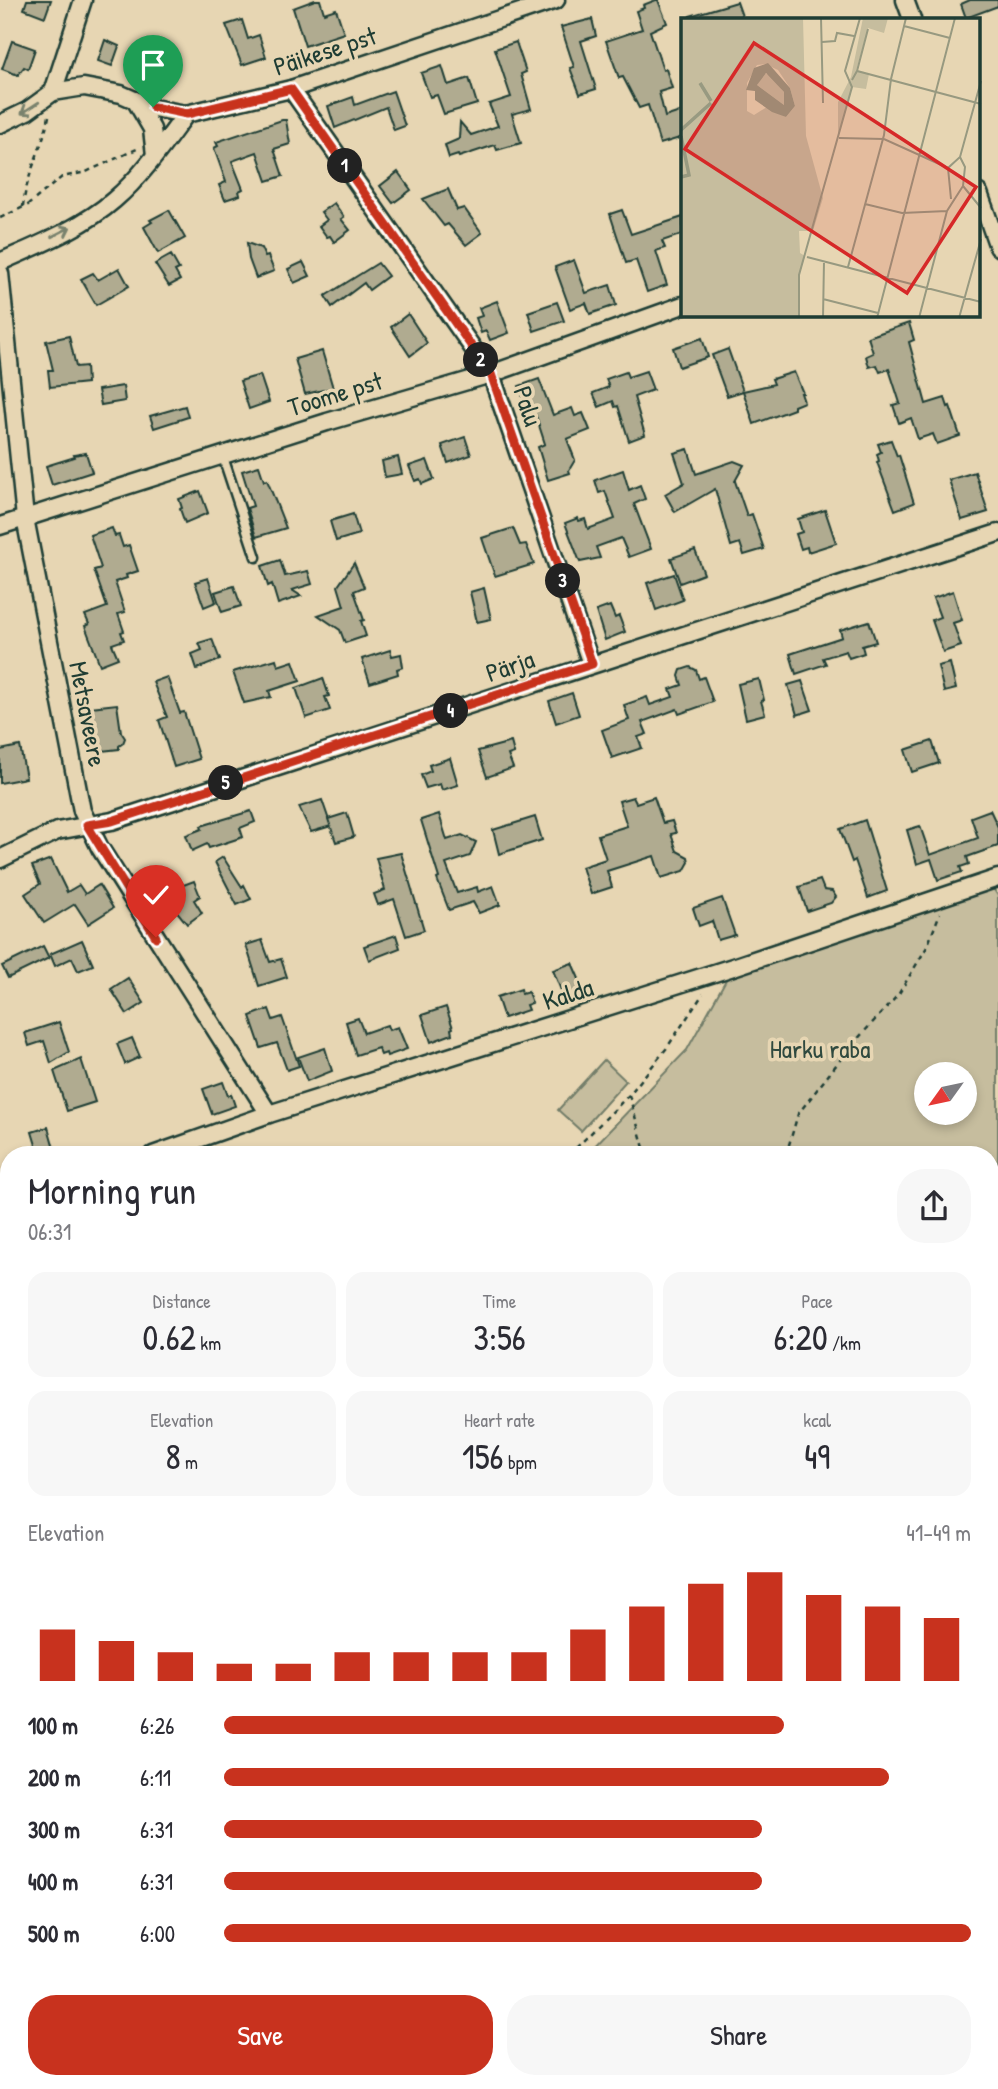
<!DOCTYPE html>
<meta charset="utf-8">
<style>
:root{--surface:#fff;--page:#f7f7f7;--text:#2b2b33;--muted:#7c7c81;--accent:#c8321e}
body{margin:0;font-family:"Patrick Hand",sans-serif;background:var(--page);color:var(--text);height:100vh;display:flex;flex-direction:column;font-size:26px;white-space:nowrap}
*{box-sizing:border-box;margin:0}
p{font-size:23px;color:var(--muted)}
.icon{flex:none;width:38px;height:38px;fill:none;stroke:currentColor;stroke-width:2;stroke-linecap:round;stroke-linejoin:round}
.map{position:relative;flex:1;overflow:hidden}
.side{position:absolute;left:0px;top:1146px;width:999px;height:943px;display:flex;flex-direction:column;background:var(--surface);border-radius:28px 28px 0 0;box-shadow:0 4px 10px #0003}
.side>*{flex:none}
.needle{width:46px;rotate:237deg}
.fabs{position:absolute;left:914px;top:1062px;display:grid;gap:14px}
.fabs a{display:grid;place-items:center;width:63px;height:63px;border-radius:50%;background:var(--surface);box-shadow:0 4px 10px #0003;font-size:35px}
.pin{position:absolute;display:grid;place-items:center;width:60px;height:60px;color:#fff;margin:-72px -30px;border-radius:50% 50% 50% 0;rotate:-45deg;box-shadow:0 0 7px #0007}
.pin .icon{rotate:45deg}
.km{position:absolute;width:35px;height:35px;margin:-18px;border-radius:50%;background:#222;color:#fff;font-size:19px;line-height:35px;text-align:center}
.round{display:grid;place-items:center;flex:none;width:74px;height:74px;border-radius:28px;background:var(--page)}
.overview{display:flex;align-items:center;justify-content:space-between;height:119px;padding:0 28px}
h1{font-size:38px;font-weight:600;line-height:52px}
.figures{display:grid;grid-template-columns:repeat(3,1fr);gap:10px;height:119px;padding:7px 28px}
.figures div{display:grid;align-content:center;border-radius:18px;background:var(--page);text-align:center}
.figures b{font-size:35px;font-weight:600}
.figures small{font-size:19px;font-weight:400}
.figures p{font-size:19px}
.chart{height:196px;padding:14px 28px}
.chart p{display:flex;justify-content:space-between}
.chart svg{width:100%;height:126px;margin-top:7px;stroke:var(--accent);stroke-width:6}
.button{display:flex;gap:14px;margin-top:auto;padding:14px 28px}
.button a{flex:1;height:80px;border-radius:28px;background:var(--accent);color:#fff;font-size:28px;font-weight:600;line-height:80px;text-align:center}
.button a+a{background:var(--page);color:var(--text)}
ul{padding:0 28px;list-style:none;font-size:23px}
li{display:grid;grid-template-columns:112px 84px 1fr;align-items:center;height:52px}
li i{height:18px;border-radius:9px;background:var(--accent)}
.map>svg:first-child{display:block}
.green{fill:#c6bd9e;stroke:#727d69;stroke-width:2;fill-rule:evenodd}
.building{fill:#b0ab90;stroke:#1f3d34;stroke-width:2}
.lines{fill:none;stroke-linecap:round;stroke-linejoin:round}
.lane-casing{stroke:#1f3d34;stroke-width:13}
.street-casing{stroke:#1f3d34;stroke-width:21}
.path{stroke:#1f3d34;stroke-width:2.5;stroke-dasharray:5 5;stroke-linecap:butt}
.lane{stroke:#e7d6b3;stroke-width:8}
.street{stroke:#e7d6b3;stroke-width:16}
.oneway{stroke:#79826d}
.route-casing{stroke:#fff;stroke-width:14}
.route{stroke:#c8321e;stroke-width:9}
.labels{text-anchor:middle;stroke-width:7;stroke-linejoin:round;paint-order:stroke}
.street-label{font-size:26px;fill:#1f3d34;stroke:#e7d6b3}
.park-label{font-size:26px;fill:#304a3f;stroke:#e7d6b3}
.inset-river{fill:none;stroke:#989a81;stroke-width:3.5}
.inset-road{fill:none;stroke:#979980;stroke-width:2}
.view{fill:#d62828;fill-opacity:0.15;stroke:#d62828;stroke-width:3.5}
.inset-edge{fill:none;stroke:#1f3d34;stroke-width:3.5}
</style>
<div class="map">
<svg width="998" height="2089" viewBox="0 0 998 2089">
<rect width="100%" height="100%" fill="#e7d6b3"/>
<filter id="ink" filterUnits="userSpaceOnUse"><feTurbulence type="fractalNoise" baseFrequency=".0143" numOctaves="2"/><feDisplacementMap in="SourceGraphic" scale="14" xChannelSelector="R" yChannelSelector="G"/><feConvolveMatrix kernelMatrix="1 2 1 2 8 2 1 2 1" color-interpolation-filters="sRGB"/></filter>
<g filter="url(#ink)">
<g class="green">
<path d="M993 888 998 896V2089H0V1604L9 1598V2081H990V1155H586L687 1050 733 967ZM926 1074H964V1113H926Z"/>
<path d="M604 1060 626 1081 581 1131 558 1110Z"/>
<path d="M9 1210V1280L0 1281V1213Z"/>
</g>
<g class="building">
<path d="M27 0H51L45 17 24 9Z"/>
<path d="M315 0H320L324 13 336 9 344 33 305 46 293 8Z"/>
<path d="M656 0H658L667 23 650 31 663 70 666 69 672 88 659 92 665 117 683 111V137L660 144 648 105 639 108 623 77 619 78 606 41 642 29 636 11 644 8 643 5Z"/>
<path d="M970 0H998V6L966 18 961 4Z"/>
<path d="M737 2 743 19H691L690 16Z"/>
<path d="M592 19 596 36 581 41 596 89 580 94 570 68 574 67 561 27Z"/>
<path d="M242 20 248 39 259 35 266 57 242 65 226 25Z"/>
<path d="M105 40 119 46 112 66 98 61Z"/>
<path d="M160 40 168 63 150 69 142 46Z"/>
<path d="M12 41 35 49 28 69 24 67 18 75 2 69Z"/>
<path d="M516 42 526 72 521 74 531 109 512 114 521 143 497 150 495 145 459 157 458 155 449 158 445 145 459 139 460 122 471 135 498 126 489 104 511 97 495 49Z"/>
<path d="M442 66 448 85 469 78 477 104 444 114 437 95 430 97 421 73Z"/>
<path d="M393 91 405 126 394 130 386 107 335 128 328 106 353 97 355 105Z"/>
<path d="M282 120H286L290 144 274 149 283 176 267 181 257 152 232 161 243 189 239 191 240 195 225 200 219 185 226 182 214 148 218 146 216 142Z"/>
<path d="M398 172 411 190 393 203 380 186Z"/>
<path d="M448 189 457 210 464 208 482 233 466 245 448 224 444 226 423 199Z"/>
<path d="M334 203 344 217 341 219 350 230 334 242 330 236 327 237 319 226 327 220 321 212Z"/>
<path d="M169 210 185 238 158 253 144 227 152 222 150 220Z"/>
<path d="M622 210 631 234 683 217V234L662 241 665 248 656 251 667 285 647 292 636 260 626 263 610 214Z"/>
<path d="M247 243 261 248 265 257 268 256 274 271 256 278 249 259Z"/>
<path d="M171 255 179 269 175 271 180 280 169 286 155 264Z"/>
<path d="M574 260 586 293 610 285 616 305 590 314 586 303 570 309 555 267Z"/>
<path d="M303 262 310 276 294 283 288 269Z"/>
<path d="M378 263 388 276 369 290 364 283 332 307 325 296Z"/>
<path d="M119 268 129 286 96 305 81 279 93 273 98 280Z"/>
<path d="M497 301 509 333 490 340 486 331 481 333 476 318 482 316 479 308Z"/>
<path d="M557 302 564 321 534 331 528 312Z"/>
<path d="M408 314 427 343 410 356 391 327Z"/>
<path d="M909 323 914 340 909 342 926 404 945 398 948 407 950 406 960 436 937 444 933 434 918 439 911 418 899 423 893 405 900 403 889 369 880 372 877 365 869 367 866 356 873 353 868 337Z"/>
<path d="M69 336 76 367 86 366 87 383 50 387 48 370H53L46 341Z"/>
<path d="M702 338 708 357 679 367 673 348Z"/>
<path d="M728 349 743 391 727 396 712 355Z"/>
<path d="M322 351 333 388 305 394 295 359Z"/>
<path d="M646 371 653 390 634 397 645 435 629 441 618 406 615 407 613 401 599 407 593 393 609 387 606 379 626 372 628 377Z"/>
<path d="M794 372 803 393H801L804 402 794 406V409L754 424 743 391 774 384 772 379Z"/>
<path d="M260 375 269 402 249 409 240 381Z"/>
<path d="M539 379 553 415 572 408 575 416 583 413 590 430 567 439 575 460 569 470 570 473 548 480 538 447 545 444 536 416 533 417 531 411 528 412 519 386Z"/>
<path d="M123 386 125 401 101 405 98 390Z"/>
<path d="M185 406 188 417 154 428 150 416Z"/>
<path d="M465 437 471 455 448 463 442 445Z"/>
<path d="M891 440 897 456 899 455 914 503 895 510 877 462 879 461 877 454 881 452 878 444Z"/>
<path d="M688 449 696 474 734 461 744 465 735 481 747 516 752 514 764 549 744 555 740 543 731 546 715 489 675 512 665 494 684 483 674 453Z"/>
<path d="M86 453 92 472 52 485 46 466 75 457 74 455Z"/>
<path d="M398 457 402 474 385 477 382 461Z"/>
<path d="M427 460 434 479 422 484 420 479 415 481 409 466Z"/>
<path d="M259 466 264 481 267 480 286 528 256 537 247 508 253 506 242 471Z"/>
<path d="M623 470 629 490 640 485 645 499 634 504 651 549 629 557 621 538 596 547 600 558 580 562 565 523 578 518 579 521 585 519 588 529 615 519 605 491 599 493 595 480Z"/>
<path d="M975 472 988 512 962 520 949 480Z"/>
<path d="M200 491 208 513 185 523 180 509 182 508 179 499Z"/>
<path d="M825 510 836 543 808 552 807 547 801 549 796 534 802 532 798 519Z"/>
<path d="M353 514 359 534 336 541 330 521Z"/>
<path d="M112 528 115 536 119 535 123 547 129 545 138 571 126 575 127 578 115 582 125 612 118 614 124 631 121 632 124 640 112 644 118 658 100 665 85 626 89 624 85 615 107 607 94 570 101 568 90 535Z"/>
<path d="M513 528 520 545 526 544 534 564 495 576 482 538Z"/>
<path d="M695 550 704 574 680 583 671 558Z"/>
<path d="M280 560 285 576 308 571 312 584 292 590 301 596 278 604 272 584 268 586 262 566Z"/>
<path d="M354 563 364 587 354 591 364 620 361 621 366 636 345 643 340 630 318 615 344 606 338 586Z"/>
<path d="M674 574 683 600 656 610 647 583Z"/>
<path d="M208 578 216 602 204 607 195 582Z"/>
<path d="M234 586 241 606 222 612 215 592Z"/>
<path d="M484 588 491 619 477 622 470 592Z"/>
<path d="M953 591 962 620 953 623 961 646 943 652 932 620 940 617 933 598Z"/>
<path d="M610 606 615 618 619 616 625 632 605 640 596 611Z"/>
<path d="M869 621 876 642 862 646 864 653 849 658 846 651 823 658 826 664 796 674 790 654 842 637 840 630Z"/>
<path d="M212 639 220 660 197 669 192 654 202 650 199 643Z"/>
<path d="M390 650 392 656 401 654 403 667 397 669 398 674 370 683 362 659Z"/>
<path d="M276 659 278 666 293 661 300 681 269 691 271 697 244 703 233 672Z"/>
<path d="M950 663 956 689 944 692 938 666Z"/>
<path d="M690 667 696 670 699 679 704 677 713 702 679 714 677 709 642 722 647 734 638 737 642 748 612 758 602 730 629 720 624 705 647 697 650 705 673 697 670 689 682 685 679 676 681 670Z"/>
<path d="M167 677 180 713 184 712 199 759 174 767 159 720 167 717 153 682Z"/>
<path d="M323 678 329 696 325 697 330 710 306 718 296 688Z"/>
<path d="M759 679 764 700 761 701 765 714 746 719 738 684Z"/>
<path d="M802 681 812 710 797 715 788 685Z"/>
<path d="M572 693 579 715 556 723 549 701Z"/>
<path d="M117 704 121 732 125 738 123 743 119 746V749L93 752 89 719 92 718 91 707Z"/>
<path d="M932 741 939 763 912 772 905 750Z"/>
<path d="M511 742 514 753 508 755 513 768 487 777 478 751Z"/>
<path d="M20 746 26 778 0 783V750Z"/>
<path d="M450 758 458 785 442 790 440 784 426 788 421 775 431 771 429 765Z"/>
<path d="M633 797 636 803 654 797 663 823 672 821 676 833 671 834 677 851 688 857 689 862 684 871 661 878 654 856 607 871 612 887 591 894 582 867 606 859 598 835 627 826 619 801Z"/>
<path d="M322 800 331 826 311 832 299 807Z"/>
<path d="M990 810 998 827V846L967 857 969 864 960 867 962 872 938 880 931 859 917 864 907 830 920 826 930 855 978 838 971 817Z"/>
<path d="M251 811 255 822 240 828 243 837 209 848 207 844 192 851 186 835 202 829 201 826Z"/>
<path d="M347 813 354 837 336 842 328 819Z"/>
<path d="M439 814 447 840 462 835 476 842 470 856 446 864 457 893 477 887 478 892 493 886 500 905 479 913 473 902 449 910 437 879 439 878 421 820Z"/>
<path d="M535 817 542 840 499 854 493 830Z"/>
<path d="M865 820 887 891 868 898 855 860 852 862 840 829Z"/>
<path d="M401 853 424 930 406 936 394 899 378 905 374 894 385 890 376 858Z"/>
<path d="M223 857 242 887 244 885 251 899 237 905 215 862Z"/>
<path d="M51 859 67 892 79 885 85 894 99 885 113 908 88 924 75 904 44 923 25 894 40 884 32 866Z"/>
<path d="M820 880 824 890 832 891 836 897 831 903 807 911 799 887Z"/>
<path d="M194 881 200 896 194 900 202 913 187 924 162 893Z"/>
<path d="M722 898 735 935 718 940 712 921 699 926 693 908Z"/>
<path d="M396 935 400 948 369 960 364 946Z"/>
<path d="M82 940 93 965 78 971 72 958 55 966 50 954Z"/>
<path d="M262 940 270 962 281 959 287 977 259 986 246 945Z"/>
<path d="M43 946 49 958 8 978 2 966Z"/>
<path d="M572 963 584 990 564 998 553 970Z"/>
<path d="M128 978 144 1003 127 1014 111 989Z"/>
<path d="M521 989 522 994 528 992 532 1003 526 1005 528 1010 504 1018 497 997Z"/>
<path d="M446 1007 453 1028 451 1029 452 1034 431 1042 422 1015Z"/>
<path d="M269 1009 273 1020 282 1017 299 1066 287 1070 277 1043 261 1048 250 1016Z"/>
<path d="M358 1018 364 1033 387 1025 389 1030 398 1027 407 1049 387 1056 386 1053 381 1055 378 1048 356 1055 346 1022Z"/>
<path d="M59 1022 69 1052 51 1063 44 1041 29 1046 25 1033Z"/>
<path d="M132 1038 140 1057 125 1064 117 1044Z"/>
<path d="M325 1048 332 1071 307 1081 298 1057Z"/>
<path d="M81 1059 95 1102 67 1111 54 1071Z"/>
<path d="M223 1082 228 1096 231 1094 235 1106 212 1114 203 1089Z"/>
<path d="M48 1127 56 1155H39L32 1132Z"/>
</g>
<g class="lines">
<g class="lane-casing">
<path id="lane" d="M222 454 256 557"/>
</g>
<g class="street-casing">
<g id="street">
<path d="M905 0 912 19"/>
<path d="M291 89 491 374 591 664"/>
<path d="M53 92 83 0"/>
<path d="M135 100 152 129 155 155"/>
<path d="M0 124 27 111 53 92 84 87 121 94 153 108 186 114 291 89 556 0"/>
<path d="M979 193 998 247"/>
<path d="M0 262C38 245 82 228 114 200 142 176 164 144 186 114"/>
<path d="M0 273 25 518 82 811 100 848 269 1114"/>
<path d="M0 526 327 422 491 374 683 305"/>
<path d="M0 859 57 831 112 821 998 533"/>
<path d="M153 1155 269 1114 733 967 998 878"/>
<path d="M0 1208 9 1205"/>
<path d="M0 1442 9 1436"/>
</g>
</g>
<g class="path">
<path d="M23 207C26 175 43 147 49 116"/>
<path d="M0 218 28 205 62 177 86 172 139 148"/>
<path d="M629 1095 646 1155"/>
<path d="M569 1155 629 1095 666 1049 703 994"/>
<path d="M786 1155 798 1114 851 1046 898 995 927 947 940 913"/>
<path d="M990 1329 998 1306"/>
<path d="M990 1416 998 1424"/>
<path d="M0 1579 9 1573"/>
<path d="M0 2040 9 2038"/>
<path d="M164 2081 183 2089"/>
<path d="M93 2089 106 2081"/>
<path d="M577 2089 578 2081"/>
</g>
<use href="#lane" class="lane"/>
<use href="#street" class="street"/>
</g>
<defs><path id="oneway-shaft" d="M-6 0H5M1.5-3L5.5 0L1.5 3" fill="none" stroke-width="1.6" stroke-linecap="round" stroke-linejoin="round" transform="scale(1.75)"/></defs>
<g class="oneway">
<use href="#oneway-shaft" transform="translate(30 108) rotate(147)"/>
<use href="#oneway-shaft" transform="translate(61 232) rotate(-27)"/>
</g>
</g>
<g class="lines" filter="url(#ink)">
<g class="route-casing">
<path id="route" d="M153 107 187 114 291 89 491 374 592 664 112 821 87 825 156 937"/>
</g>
<use href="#route" class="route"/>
</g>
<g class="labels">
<g class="street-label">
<text transform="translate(325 51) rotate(-18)" y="9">Päikese pst</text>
<text transform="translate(335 394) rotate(-17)" y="9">Toome pst</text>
<text transform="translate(528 406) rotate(71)" y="9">Palu</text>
<text transform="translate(510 666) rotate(-19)" y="9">Pärja</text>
<text transform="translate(88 714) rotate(79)" y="9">Metsaveere</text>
<text transform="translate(568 994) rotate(-18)" y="9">Kalda</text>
</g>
<g class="park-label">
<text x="820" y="1058">Harku raba</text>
</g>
</g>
<g transform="translate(681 18)">
<rect width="299" height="299" fill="#e7d6b3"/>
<path d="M0 0H122L125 118 142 180 132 213H118L119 235 124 238 118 257V299H0ZM84 46 97 52 109 70 114 88 105 99 86 89 73 97 66 93V65L76 47ZM182 0H207L203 15 187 10 175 53 188 56 185 71 171 69 157 117V84L170 59ZM82 55 89 57 103 74V87L76 67Z" fill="#c6bd9e" fill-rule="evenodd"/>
<path d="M87 45 109 70 114 88 105 99 91 94 74 82V73L65 72 73 50ZM85 55 103 74V87L76 67Z" fill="#989a81" fill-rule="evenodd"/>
<path class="inset-river" d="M19 65 30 83M0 112 30 85M0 118 8 157 0 159"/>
<path class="inset-road" d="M140 0 142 85M223 8 269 20M141 24 154 23 156 15 173 18M176 53 187 11M171 62 176 53 300 86M158 120 203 121 267 150M282 168 300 190M270 181 267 150 279 139 300 63M184 186 221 195 266 193M126 239 300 284M167 249 203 117 210 61 225 0M142 281 197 295M118 300V257L171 69 164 53 179 0M142 300 143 243M196 300 274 0M238 300 266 193 282 168 284 149 279 139M278 300 300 221"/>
<path class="view" d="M73 25 295 169 226 275 4 131Z"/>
<rect width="299" height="299" class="inset-edge"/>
</g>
</svg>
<div class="fabs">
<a><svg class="needle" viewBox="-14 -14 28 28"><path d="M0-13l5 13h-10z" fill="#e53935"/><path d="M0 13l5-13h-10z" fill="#7c7c81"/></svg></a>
</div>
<div class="pin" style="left:153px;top:107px;background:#1e9e55"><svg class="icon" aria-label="arrive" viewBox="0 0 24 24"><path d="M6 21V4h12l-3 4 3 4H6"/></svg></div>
<div class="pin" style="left:156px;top:937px;background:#d93025"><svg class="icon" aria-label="check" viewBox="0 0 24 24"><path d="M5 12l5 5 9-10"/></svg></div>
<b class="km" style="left:345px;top:166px">1</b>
<b class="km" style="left:481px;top:360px">2</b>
<b class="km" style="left:563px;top:581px">3</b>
<b class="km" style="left:451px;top:711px">4</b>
<b class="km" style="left:226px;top:783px">5</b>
<section class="side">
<div class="overview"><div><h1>Morning run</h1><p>06:31</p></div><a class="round"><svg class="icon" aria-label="share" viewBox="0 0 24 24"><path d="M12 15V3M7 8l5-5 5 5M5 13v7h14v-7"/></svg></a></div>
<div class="figures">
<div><p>Distance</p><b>0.62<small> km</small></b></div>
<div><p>Time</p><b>3:56</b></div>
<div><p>Pace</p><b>6:20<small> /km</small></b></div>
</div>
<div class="figures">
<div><p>Elevation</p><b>8<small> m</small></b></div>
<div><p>Heart rate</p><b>156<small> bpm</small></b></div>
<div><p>kcal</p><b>49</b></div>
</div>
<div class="chart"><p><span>Elevation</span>41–49 m</p>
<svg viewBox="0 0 160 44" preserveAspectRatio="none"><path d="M5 44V26M15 44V30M25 44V34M35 44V38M45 44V38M55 44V34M65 44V34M75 44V34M85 44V34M95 44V26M105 44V18M115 44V10M125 44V6M135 44V14M145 44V18M155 44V22"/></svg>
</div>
<ul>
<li><b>100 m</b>6:26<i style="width:75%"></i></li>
<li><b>200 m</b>6:11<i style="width:89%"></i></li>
<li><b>300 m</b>6:31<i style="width:72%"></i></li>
<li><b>400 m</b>6:31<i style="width:72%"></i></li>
<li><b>500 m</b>6:00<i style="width:100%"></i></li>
</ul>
<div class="button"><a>Save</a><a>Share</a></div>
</section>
</div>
